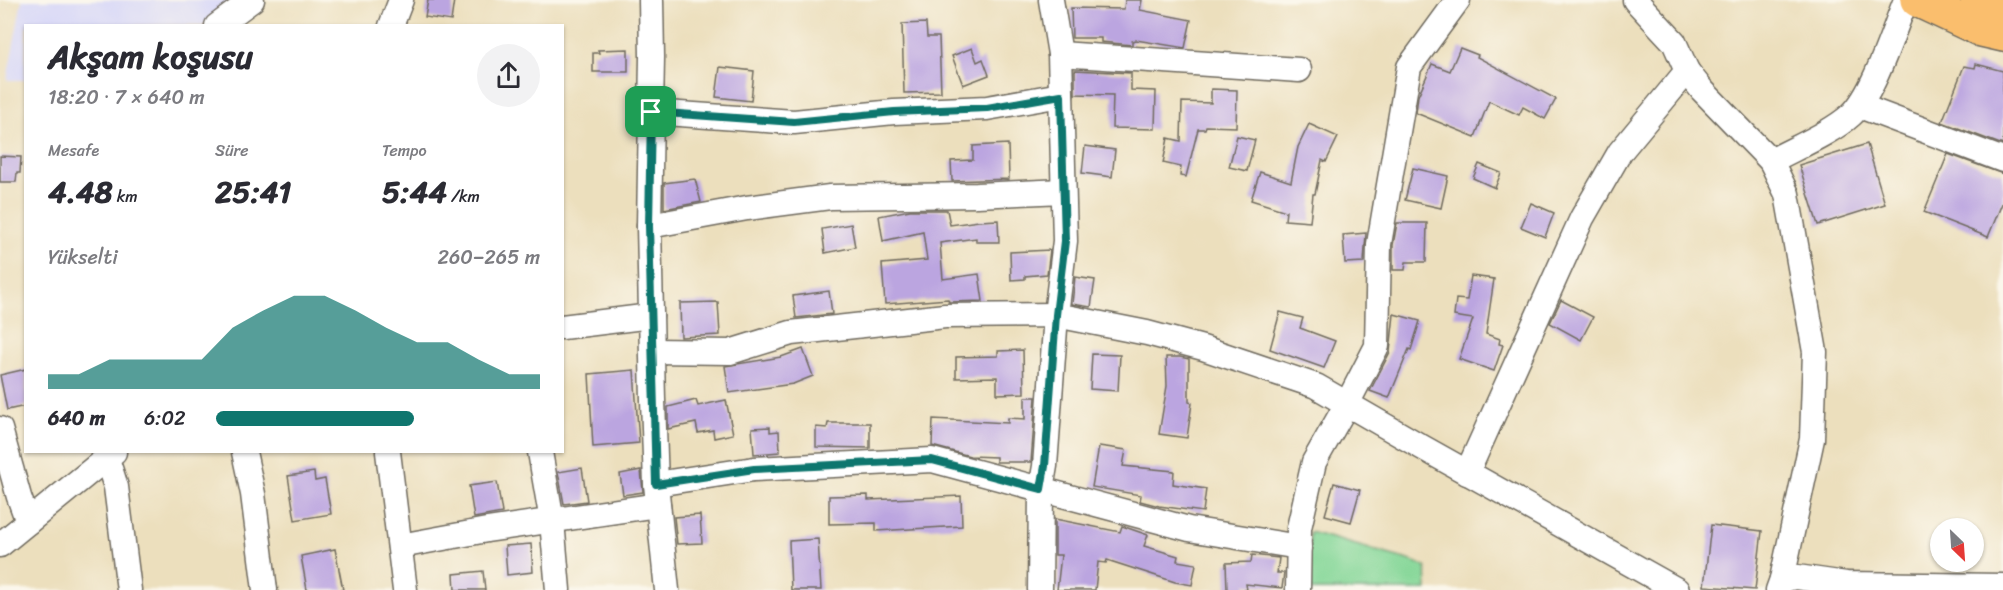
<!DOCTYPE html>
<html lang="tr">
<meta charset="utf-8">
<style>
:root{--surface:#fff;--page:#f2f2f3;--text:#2b2b33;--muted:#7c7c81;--accent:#0f766e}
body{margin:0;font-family:Sriracha,sans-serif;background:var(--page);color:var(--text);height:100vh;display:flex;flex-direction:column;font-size:22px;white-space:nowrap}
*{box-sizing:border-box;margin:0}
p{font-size:20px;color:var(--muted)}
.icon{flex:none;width:33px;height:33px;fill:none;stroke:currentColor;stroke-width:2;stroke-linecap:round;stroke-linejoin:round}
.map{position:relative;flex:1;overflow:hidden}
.panel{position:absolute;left:24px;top:24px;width:540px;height:429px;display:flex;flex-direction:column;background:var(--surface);border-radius:0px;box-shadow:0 2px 4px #0004}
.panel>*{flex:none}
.needle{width:39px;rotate:155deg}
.fabs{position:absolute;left:1930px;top:518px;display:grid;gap:12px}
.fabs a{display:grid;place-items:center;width:54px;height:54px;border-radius:50%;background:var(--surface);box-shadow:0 2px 4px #0004;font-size:30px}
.pin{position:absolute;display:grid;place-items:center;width:51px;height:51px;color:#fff;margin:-26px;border-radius:12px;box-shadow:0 3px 9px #0006}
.round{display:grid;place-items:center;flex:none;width:63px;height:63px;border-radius:32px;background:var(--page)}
.headline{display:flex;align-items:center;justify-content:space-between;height:102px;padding:0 24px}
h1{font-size:33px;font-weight:700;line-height:45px}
.figures{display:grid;grid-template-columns:repeat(3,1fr);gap:9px;height:102px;padding:6px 24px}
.figures div{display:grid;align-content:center}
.figures b{font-size:30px;font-weight:700}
.figures small{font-size:16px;font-weight:400}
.figures p{font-size:16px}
.chart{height:168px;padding:12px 24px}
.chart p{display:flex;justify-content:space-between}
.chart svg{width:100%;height:108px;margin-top:6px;fill:var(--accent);opacity:.7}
ul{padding:0 24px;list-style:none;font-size:20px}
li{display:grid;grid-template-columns:96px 72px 1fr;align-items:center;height:45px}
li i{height:15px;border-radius:8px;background:var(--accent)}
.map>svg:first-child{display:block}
.built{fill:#d7d7f8}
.park{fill:#85d798;stroke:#588162;stroke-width:1.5}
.building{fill:#bba5e0}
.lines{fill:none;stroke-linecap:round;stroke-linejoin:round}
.minor-casing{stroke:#6f6a5e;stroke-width:27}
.highway-casing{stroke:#6f6a5e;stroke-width:36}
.minor{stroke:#fff;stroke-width:24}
.highway{stroke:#fabe6d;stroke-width:33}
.route-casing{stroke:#fff;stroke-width:12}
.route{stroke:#0f766e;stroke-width:8}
</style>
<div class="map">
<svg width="2003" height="590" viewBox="0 0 2003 590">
<rect width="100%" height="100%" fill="#fbf7ec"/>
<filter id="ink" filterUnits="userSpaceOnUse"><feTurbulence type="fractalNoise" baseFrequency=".0167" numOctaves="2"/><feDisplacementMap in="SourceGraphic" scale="12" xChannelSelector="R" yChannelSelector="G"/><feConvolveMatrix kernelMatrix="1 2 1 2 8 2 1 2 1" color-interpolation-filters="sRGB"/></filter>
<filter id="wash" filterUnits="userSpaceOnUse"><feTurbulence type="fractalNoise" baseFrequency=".008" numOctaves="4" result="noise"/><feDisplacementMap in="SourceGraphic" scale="24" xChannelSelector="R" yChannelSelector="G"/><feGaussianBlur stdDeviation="1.35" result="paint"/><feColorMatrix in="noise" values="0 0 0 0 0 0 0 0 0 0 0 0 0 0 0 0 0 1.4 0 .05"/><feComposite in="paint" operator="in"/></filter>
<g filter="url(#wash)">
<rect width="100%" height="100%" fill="#ecdfbd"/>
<path class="built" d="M22 0H243L225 18 202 25 26 26 25 80H7Z"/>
<path class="park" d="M1310 532 1412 561 1426 567 1427 590H1307Z"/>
<g id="blocks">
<g class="building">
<path d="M428 0H454L451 21 425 17Z"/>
<path d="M1125 0H1142L1140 10 1191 20 1185 48 1136 40 1132 41V45L1101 42V38H1072L1071 8 1124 9Z"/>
<path d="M926 23 927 37H939L941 92 904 93 902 24Z"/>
<path d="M972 48 977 62 983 59 989 75 963 85 952 56Z"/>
<path d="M1460 48 1478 55 1477 57 1556 99 1545 119 1523 107 1519 115 1489 101 1475 137 1416 113 1418 96 1432 64 1450 71Z"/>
<path d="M628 49V72H593V53H599L598 50Z"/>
<path d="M1976 64 2003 71V145L1942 122 1964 66 1975 68Z"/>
<path d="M720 67 754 71 751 101 716 97Z"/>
<path d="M1075 70 1131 73V90L1156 91 1155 129 1112 128 1113 95 1075 94Z"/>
<path d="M1211 89 1237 90 1236 127 1206 126 1205 129H1198L1186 177 1180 176 1181 167 1163 163 1168 138 1181 141 1182 102 1211 103Z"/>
<path d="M1309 124 1338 137 1326 162 1322 160 1315 194H1313L1310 222 1285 220 1286 211 1251 200 1260 172 1291 182 1298 147Z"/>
<path d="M1237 136 1255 140 1247 171 1229 167Z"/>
<path d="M1008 144 1009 179 952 181 951 161 973 160V146Z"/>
<path d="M1867 144 1885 204 1818 225 1799 165Z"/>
<path d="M1085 146 1115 150 1112 177 1082 173Z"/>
<path d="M1948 154 2003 174V201L1988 237 1924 212Z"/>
<path d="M0 156 21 157 20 173H17L16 182H0Z"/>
<path d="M1479 164 1501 173 1495 188 1473 178Z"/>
<path d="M1413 168 1448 176 1441 208 1405 200Z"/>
<path d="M695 179 701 202 664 209V183Z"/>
<path d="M1531 203 1554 213 1545 237 1521 227Z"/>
<path d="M910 210H947L950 225 979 221 998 220 999 242H976V238L940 243 943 279 979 274 983 301 949 302 948 299 885 304 882 264 927 260 923 232 883 241 879 216Z"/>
<path d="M1397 223H1427L1426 262H1406L1405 270H1393V245Z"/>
<path d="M851 224 855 247 825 253 822 229Z"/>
<path d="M1366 233 1364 262 1345 263 1343 235Z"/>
<path d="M1050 250 1047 274 1025 276V279L1011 280 1010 252Z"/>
<path d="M1471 276 1494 279 1486 334 1500 339 1499 344 1503 345 1494 371 1459 359 1473 319 1454 316 1456 299 1467 300Z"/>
<path d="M1075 277 1095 280 1091 307 1072 304Z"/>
<path d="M829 291 832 314 796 318 793 296Z"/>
<path d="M1561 300 1593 317 1581 340 1550 323Z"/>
<path d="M718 302 720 335 681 337 680 303Z"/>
<path d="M1280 312 1303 318 1300 328 1335 341 1324 368 1270 349Z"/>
<path d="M1394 314 1420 321 1411 350 1409 349 1389 398 1370 391 1390 352Z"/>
<path d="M803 349 813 376 793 384 729 393 725 366 781 357Z"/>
<path d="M1023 350 1024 393 997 394V377L956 378V357L998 356V351Z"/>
<path d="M1092 354 1120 355 1118 391 1090 389Z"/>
<path d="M1166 357H1180L1189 359V402L1192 403 1187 438 1159 434 1167 386Z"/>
<path d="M26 369V406L7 410 0 375Z"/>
<path d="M634 370 639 443 593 447 589 374Z"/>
<path d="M1025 397H1036L1031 462H996V457L970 456 932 446 933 419 1008 423V418L1025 419Z"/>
<path d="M696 400 698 406 726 400 733 434 714 438 713 430 698 433 696 423 668 429V407Z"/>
<path d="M828 423H870V448L816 447V427L827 428Z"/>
<path d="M770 427V432L779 431 780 452 754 454 752 428Z"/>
<path d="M1099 446 1126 450 1123 466 1174 471 1173 484 1206 489 1203 512 1159 506 1140 501 1141 495 1092 487Z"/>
<path d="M582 468 587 501 564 504 558 472Z"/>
<path d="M641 470 643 492 623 495 620 474Z"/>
<path d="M314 472 315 481 325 479 331 514 295 520 288 476Z"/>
<path d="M497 482 502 513 474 518 469 486Z"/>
<path d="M1334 483 1360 490 1351 522 1325 515Z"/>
<path d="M868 495V500L961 496 962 526 876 531V523L829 524V496Z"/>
<path d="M700 515 702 543 677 544 674 517Z"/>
<path d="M1055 519 1120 532 1122 526 1148 535 1144 546 1178 556 1177 561 1196 564 1192 585 1175 582 1107 560 1106 563 1098 562 1095 590H1057L1061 555H1055Z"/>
<path d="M1711 525 1762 531 1755 590 1704 586Z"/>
<path d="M818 539 821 590H791L789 541Z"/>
<path d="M531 544 533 572 507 575 505 546Z"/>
<path d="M335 549 343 590H307L301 556Z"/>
<path d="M1252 555 1279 558 1277 573H1284L1282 588 1246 584 1247 590H1227L1226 563 1251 562Z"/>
<path d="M483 571 485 590H455L454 574Z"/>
</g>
</g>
</g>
<g filter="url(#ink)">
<use href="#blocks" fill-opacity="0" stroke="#6f6a5e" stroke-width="1.5"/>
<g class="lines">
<g class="minor-casing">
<g id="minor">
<path d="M651 0 652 57 649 226 653 400 656 484 667 590"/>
<path d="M1635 0 1674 42 1687 71 1702 90 1771 161 1787 194 1815 352 1812 439 1782 579 1778 590"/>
<path d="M217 26 252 0"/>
<path d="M391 26 401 0"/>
<path d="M1060 54 1299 70"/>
<path d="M1860 106 2003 160"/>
<path d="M651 112 794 122 894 112 987 108 1061 95"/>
<path d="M1771 161C1795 148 1831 133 1851 115 1874 94 1893 31 1906 0"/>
<path d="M649 226 747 208 830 197 977 195 1063 191"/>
<path d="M562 327 651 316"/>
<path d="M653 351 730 352 791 333 945 316 1056 315 1147 333 1203 348 1316 386 1420 446 1677 590"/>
<path d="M0 429 19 497 28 522"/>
<path d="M244 452 253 494 265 590"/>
<path d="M388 452 405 590"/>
<path d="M540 452 552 521 558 590"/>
<path d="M107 459 116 487 129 590"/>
<path d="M1467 473 1582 218 1620 152 1687 71"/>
<path d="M656 484 754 469 932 460 1189 529 1299 547"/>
<path d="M0 545 114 452"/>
<path d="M400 546 487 530 658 505"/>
<path d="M1782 579 1797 577 1846 584 2003 586"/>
<path d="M1040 590 1041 489 1045 466 1056 315 1065 241 1060 54 1051 0"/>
<path d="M1298 590 1299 528 1314 462 1347 404 1377 346 1379 244 1409 67 1458 0"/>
</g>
</g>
<g class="highway-casing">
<g id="highway">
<path d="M1917 0 1981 30 2003 35"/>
<path d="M1977 0 1989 6 2003 9"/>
</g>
</g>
<use href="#minor" class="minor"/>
<use href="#highway" class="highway"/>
</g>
</g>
<g class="lines" filter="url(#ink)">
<g class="route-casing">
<path id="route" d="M1061 95 1065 241 1056 315 1045 466 1041 489 932 460 754 469 656 484 649 226 651 112 794 122 894 112 987 108Z"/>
</g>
<use href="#route" class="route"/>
</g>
</svg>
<div class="fabs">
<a><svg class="needle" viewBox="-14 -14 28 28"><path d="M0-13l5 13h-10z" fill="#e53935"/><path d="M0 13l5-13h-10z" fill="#7c7c81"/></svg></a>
</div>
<div class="pin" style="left:651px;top:112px;background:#1e9e55"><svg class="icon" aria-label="arrive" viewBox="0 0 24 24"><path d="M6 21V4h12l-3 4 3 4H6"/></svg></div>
<section class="panel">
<div class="headline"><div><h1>Akşam koşusu</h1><p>18:20 · 7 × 640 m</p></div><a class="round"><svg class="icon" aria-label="share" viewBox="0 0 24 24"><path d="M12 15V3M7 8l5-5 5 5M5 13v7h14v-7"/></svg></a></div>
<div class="figures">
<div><p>Mesafe</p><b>4.48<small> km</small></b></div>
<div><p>Süre</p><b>25:41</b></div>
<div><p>Tempo</p><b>5:44<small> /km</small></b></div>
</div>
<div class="chart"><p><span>Yükselti</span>260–265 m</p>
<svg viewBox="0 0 160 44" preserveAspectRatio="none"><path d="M0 44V38L10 38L20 32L30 32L40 32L50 32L60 19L70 12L80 6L90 6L100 12L110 19L120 25L130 25L140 32L150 38L160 38V44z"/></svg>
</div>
<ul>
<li><b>640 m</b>6:02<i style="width:61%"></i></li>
</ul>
</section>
</div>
